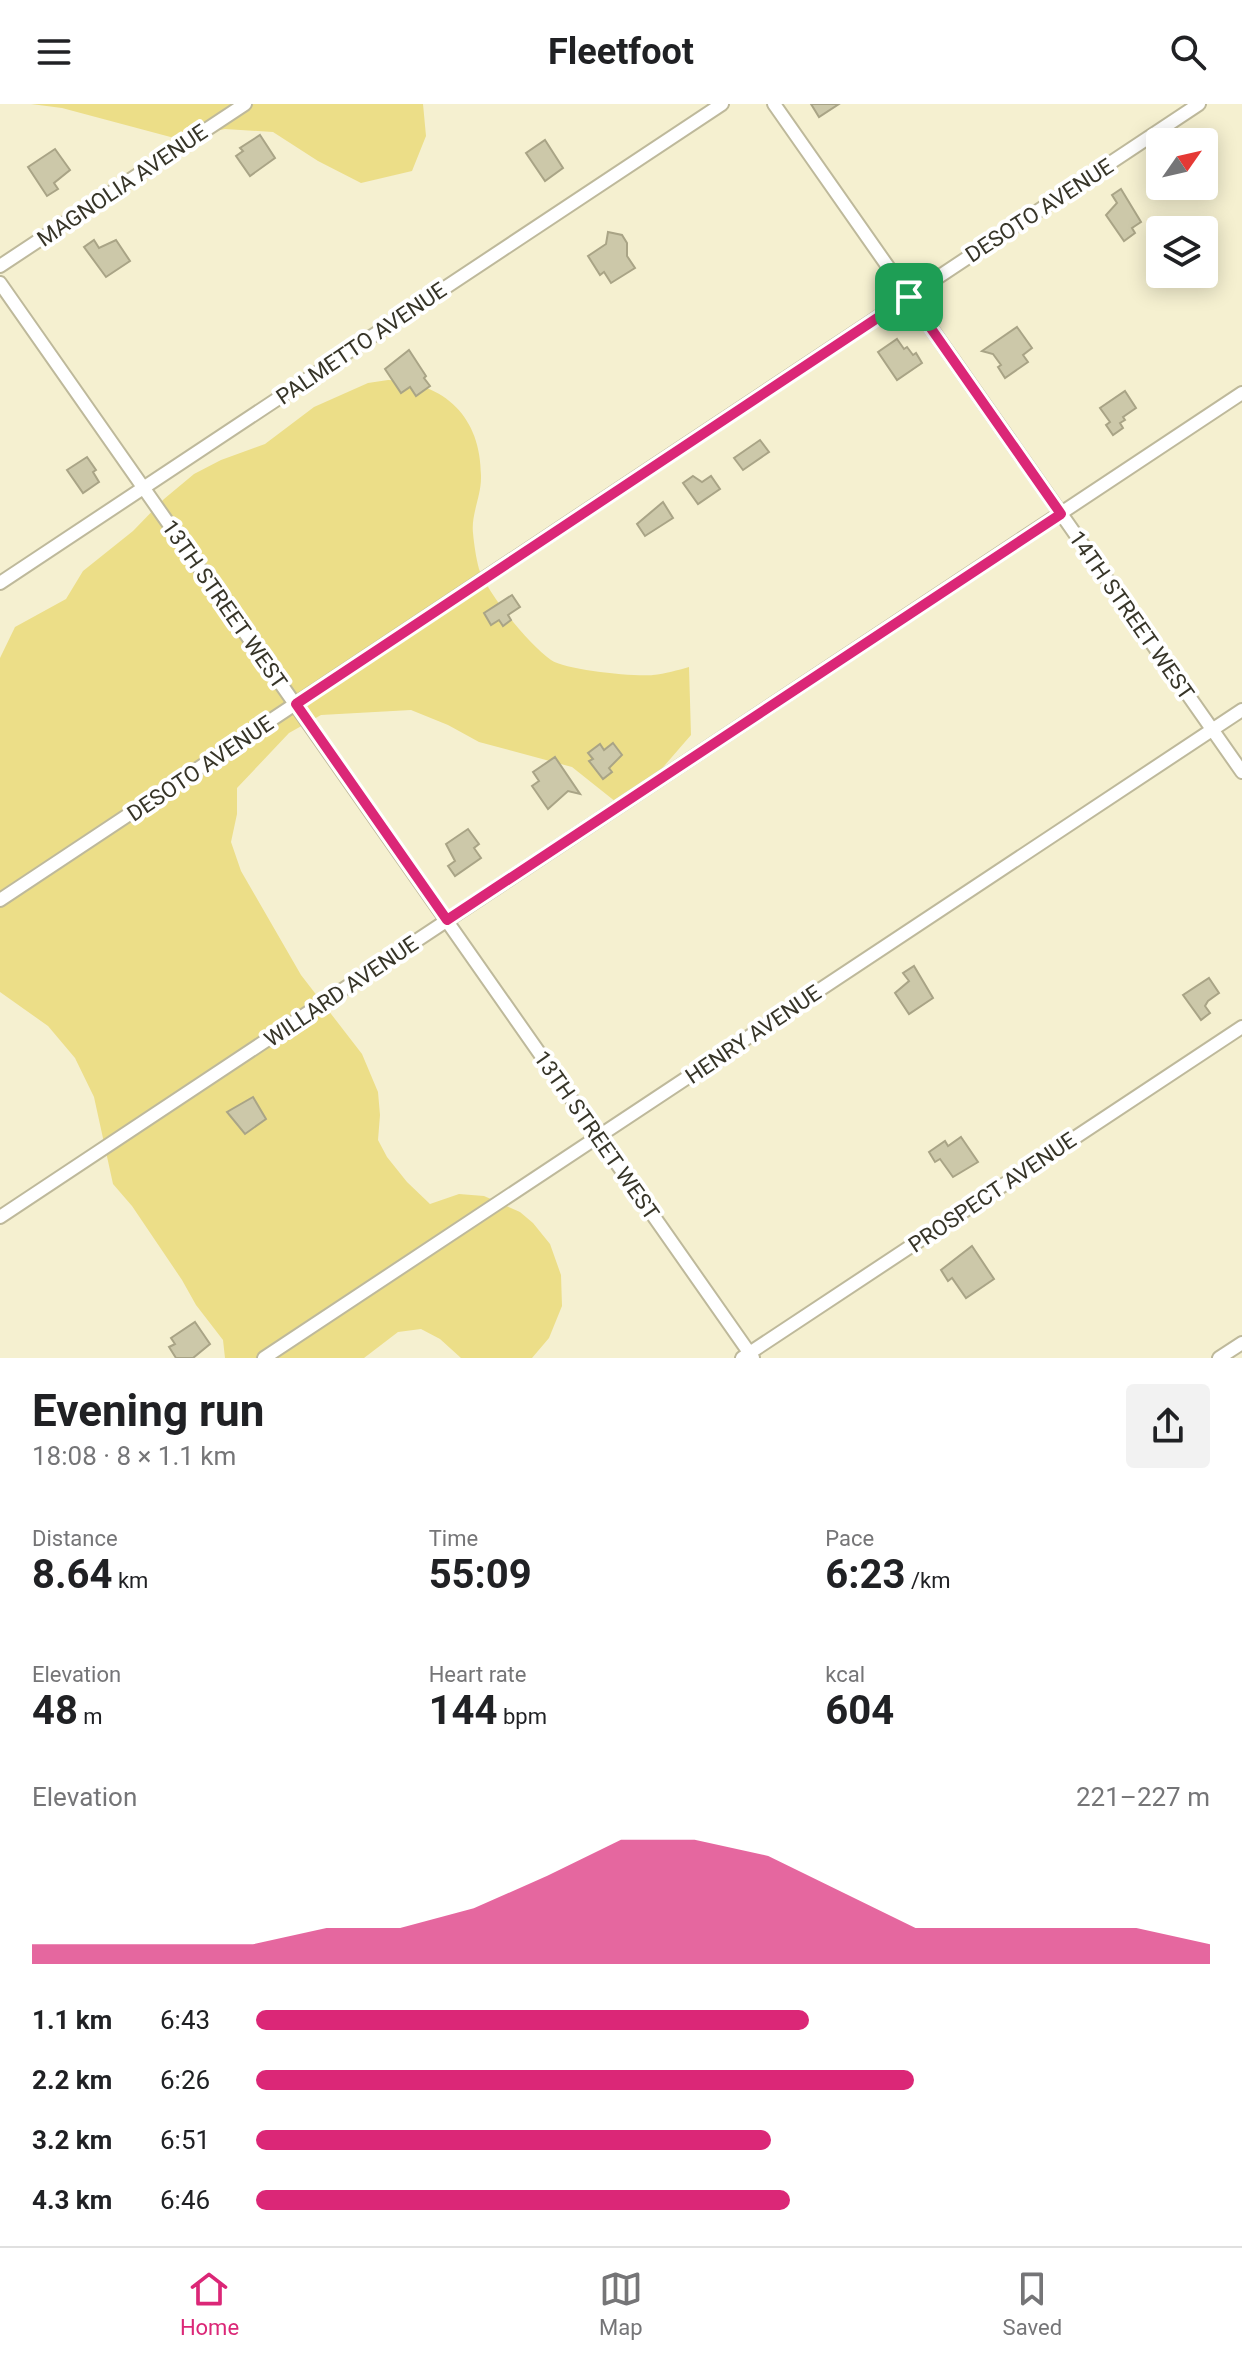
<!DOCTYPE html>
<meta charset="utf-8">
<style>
:root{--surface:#fff;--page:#f2f2f2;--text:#202124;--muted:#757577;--line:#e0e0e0;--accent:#db2777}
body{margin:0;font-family:Roboto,sans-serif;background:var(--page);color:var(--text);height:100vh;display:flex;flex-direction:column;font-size:30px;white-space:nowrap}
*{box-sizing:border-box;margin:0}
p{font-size:26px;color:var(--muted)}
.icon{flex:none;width:44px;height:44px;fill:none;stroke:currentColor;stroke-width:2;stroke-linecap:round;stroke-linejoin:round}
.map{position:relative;height:1254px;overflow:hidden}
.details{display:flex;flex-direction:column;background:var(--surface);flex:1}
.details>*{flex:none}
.needle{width:52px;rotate:56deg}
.fabs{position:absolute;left:1146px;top:24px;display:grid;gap:16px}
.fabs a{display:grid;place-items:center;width:72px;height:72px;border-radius:8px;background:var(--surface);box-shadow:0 4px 20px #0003;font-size:40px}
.pin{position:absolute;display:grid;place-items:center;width:68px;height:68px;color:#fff;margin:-34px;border-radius:16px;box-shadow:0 4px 12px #0006}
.round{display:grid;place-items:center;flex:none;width:84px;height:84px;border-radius:8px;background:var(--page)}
.summary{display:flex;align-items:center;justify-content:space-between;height:136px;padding:0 32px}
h1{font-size:44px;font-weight:700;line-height:60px}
.stats{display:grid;grid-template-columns:repeat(3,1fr);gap:12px;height:136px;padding:8px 32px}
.stats div{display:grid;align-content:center}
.stats b{font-size:40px;font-weight:700}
.stats small{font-size:22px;font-weight:400}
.stats p{font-size:22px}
.chart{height:224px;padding:16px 32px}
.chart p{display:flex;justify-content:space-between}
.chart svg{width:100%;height:144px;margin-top:8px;fill:var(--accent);opacity:.7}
ul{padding:0 32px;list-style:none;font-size:26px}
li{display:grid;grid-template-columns:128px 96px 1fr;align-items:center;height:60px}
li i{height:20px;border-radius:10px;background:var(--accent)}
header{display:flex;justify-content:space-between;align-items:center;height:104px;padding:0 32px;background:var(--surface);font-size:36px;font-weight:700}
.dock{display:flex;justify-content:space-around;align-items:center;height:112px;border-top:2px solid var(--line);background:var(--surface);font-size:22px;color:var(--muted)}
.dock a{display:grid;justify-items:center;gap:4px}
.dock .on{color:var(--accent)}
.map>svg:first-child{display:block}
.green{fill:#ecde88}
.building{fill:#ccc8a9;stroke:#a9a486;stroke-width:2}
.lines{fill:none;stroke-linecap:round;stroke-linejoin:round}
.minor-casing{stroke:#beb99b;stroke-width:16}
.minor{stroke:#fff;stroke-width:12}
.route-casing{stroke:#fff;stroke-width:16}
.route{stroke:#db2777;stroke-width:10}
.labels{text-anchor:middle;stroke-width:8;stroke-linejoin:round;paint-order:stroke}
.street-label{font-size:22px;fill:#373528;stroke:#fff}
</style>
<header><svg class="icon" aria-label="menu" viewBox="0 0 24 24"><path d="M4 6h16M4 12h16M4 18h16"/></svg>Fleetfoot<svg class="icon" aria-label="search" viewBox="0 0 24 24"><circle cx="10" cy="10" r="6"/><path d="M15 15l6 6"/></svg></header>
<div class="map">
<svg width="1242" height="1254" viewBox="0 0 1242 1254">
<rect width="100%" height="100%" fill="#f5f0d0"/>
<g class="green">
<path d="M31 0H423L426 32 412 67 361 79 318 57 273 28 225 25 178 35 62 4Z"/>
<path d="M388 276C446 279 482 314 481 374 481 392 471 411 473 429 474 440 476 454 479 465 488 490 529 541 551 556 566 566 634 573 653 571 665 570 678 566 689 563L691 631 626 706 572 663 479 638 448 621 411 606 321 611 289 629 237 684V710L231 738 241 767 301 871 362 950 378 988 380 1011 378 1036 387 1053 407 1078 430 1100 459 1090 484 1092 520 1108 533 1119 550 1140 561 1171 562 1202 549 1234 532 1254H461L440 1235 421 1225 398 1228 364 1254H225L223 1236 196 1201 182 1176 132 1102 113 1080 94 993 75 954 48 922 0 888V554L15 523 66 495 83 467 133 427 164 395 194 370 221 356 265 340 314 303 368 279Z"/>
</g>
<g class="building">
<path d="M811 0H839L819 13Z"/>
<path d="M260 31 275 54 250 72 236 52 243 47 240 44Z"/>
<path d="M545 36 563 64 545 77 526 49Z"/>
<path d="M55 45 70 66 54 79 58 85 47 92 28 63Z"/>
<path d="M1121 85 1141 118 1132 124 1135 129 1124 137 1106 111 1117 99 1112 91Z"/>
<path d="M608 128 622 131 627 139V152L635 164 611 179 604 168 600 171 588 152 606 140Z"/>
<path d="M94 136 99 144 116 136 130 157 106 173 84 143Z"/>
<path d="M1017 223 1032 244 1023 251 1028 258 1005 274 998 263 1001 261 993 250 982 247Z"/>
<path d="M897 235 904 245 907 243 913 251 916 249 922 259 897 276 878 248Z"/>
<path d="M409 246 426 272 424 274 430 282 416 292 410 283 401 289 385 265Z"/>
<path d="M1125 287 1136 304 1123 313 1125 316 1120 319 1123 324 1113 331 1106 321 1110 318 1100 304Z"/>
<path d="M760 336 769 348 743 366 734 354Z"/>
<path d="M87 353 96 366 93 368 99 378 83 389 67 366Z"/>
<path d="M693 372 702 378 711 372 720 385 698 400 683 379Z"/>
<path d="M663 398 673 414 645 432 637 420Z"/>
<path d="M512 491 520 503 508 511 511 516 503 522 499 516 491 521 484 509Z"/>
<path d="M613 639 622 651 609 664 612 668 603 675 589 657 593 655 588 649 600 640 604 646Z"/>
<path d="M555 653 580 690 568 687 548 705 532 682 539 677 533 668Z"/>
<path d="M468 725 479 740 474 744 481 754 455 772 448 762 455 757 446 740Z"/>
<path d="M914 862 933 894 909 910 895 889 909 877 903 869Z"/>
<path d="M1209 874 1219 889 1208 897 1205 902 1210 909 1201 916 1183 891Z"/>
<path d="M253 993 266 1015 245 1030 227 1008Z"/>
<path d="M961 1033 978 1058 953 1073 940 1055 935 1058 929 1048 945 1037 948 1042Z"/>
<path d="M972 1142 994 1175 966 1194 952 1174 948 1177 941 1166Z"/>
<path d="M195 1218 210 1240 193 1254H176L169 1243 175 1240 171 1234Z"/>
</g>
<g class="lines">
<g class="minor-casing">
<g id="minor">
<path d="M774 0 1242 668"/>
<path d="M0 162 245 0"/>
<path d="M0 179 753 1254"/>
<path d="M0 479 722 0"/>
<path d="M0 796 1199 0"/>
<path d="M0 1113 1242 289"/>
<path d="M264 1254 1242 606"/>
<path d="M742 1254 1242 923"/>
<path d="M1219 1254 1242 1239"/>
</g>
</g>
<use href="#minor" class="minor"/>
</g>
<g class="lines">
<g class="route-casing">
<path id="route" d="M909 193 1061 410 447 816 296 600Z"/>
</g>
<use href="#route" class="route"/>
</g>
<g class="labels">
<g class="street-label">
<text transform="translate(122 81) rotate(-34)" y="8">MAGNOLIA AVENUE</text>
<text transform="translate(1039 106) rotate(-33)" y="8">DESOTO AVENUE</text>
<text transform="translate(361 239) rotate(-34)" y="8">PALMETTO AVENUE</text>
<text transform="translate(225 500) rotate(55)" y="8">13TH STREET WEST</text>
<text transform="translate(1132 511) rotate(55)" y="8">14TH STREET WEST</text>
<text transform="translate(200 664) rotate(-34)" y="8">DESOTO AVENUE</text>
<text transform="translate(341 887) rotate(-34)" y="8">WILLARD AVENUE</text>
<text transform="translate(753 930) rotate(-34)" y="8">HENRY AVENUE</text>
<text transform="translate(597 1031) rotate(55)" y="8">13TH STREET WEST</text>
<text transform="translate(992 1088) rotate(-34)" y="8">PROSPECT AVENUE</text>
</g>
</g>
</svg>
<div class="fabs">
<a><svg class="needle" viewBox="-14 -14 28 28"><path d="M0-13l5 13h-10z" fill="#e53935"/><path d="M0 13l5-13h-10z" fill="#757577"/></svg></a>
<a><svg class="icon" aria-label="layers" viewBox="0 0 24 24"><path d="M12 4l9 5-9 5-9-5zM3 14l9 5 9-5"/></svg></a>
</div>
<div class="pin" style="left:909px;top:193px;background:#1e9e55"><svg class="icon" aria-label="arrive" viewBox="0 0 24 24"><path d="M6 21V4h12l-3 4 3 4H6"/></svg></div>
</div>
<section class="details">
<div class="summary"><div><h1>Evening run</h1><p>18:08 · 8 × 1.1 km</p></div><a class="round"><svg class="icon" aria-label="share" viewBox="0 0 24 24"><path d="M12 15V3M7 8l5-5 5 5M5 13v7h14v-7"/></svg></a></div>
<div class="stats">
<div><p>Distance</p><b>8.64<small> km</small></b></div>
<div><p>Time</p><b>55:09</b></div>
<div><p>Pace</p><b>6:23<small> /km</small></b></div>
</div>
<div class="stats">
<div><p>Elevation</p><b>48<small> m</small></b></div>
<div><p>Heart rate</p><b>144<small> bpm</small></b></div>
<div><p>kcal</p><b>604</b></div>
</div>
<div class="chart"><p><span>Elevation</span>221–227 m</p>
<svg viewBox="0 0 160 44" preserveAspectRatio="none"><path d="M0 44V38L10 38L20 38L30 38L40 33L50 33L60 27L70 17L80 6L90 6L100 11L110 22L120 33L130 33L140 33L150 33L160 38V44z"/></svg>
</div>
<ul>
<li><b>1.1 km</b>6:43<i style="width:58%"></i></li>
<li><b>2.2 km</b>6:26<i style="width:69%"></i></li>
<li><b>3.2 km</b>6:51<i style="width:54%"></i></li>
<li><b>4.3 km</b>6:46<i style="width:56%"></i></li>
</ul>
</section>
<nav class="dock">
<a class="on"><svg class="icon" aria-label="home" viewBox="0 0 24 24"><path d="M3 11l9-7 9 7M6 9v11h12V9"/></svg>Home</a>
<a><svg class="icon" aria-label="map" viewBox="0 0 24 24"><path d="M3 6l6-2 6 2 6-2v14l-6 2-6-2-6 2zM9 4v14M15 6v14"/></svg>Map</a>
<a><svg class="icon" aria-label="saved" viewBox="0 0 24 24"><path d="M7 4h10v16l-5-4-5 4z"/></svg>Saved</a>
</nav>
